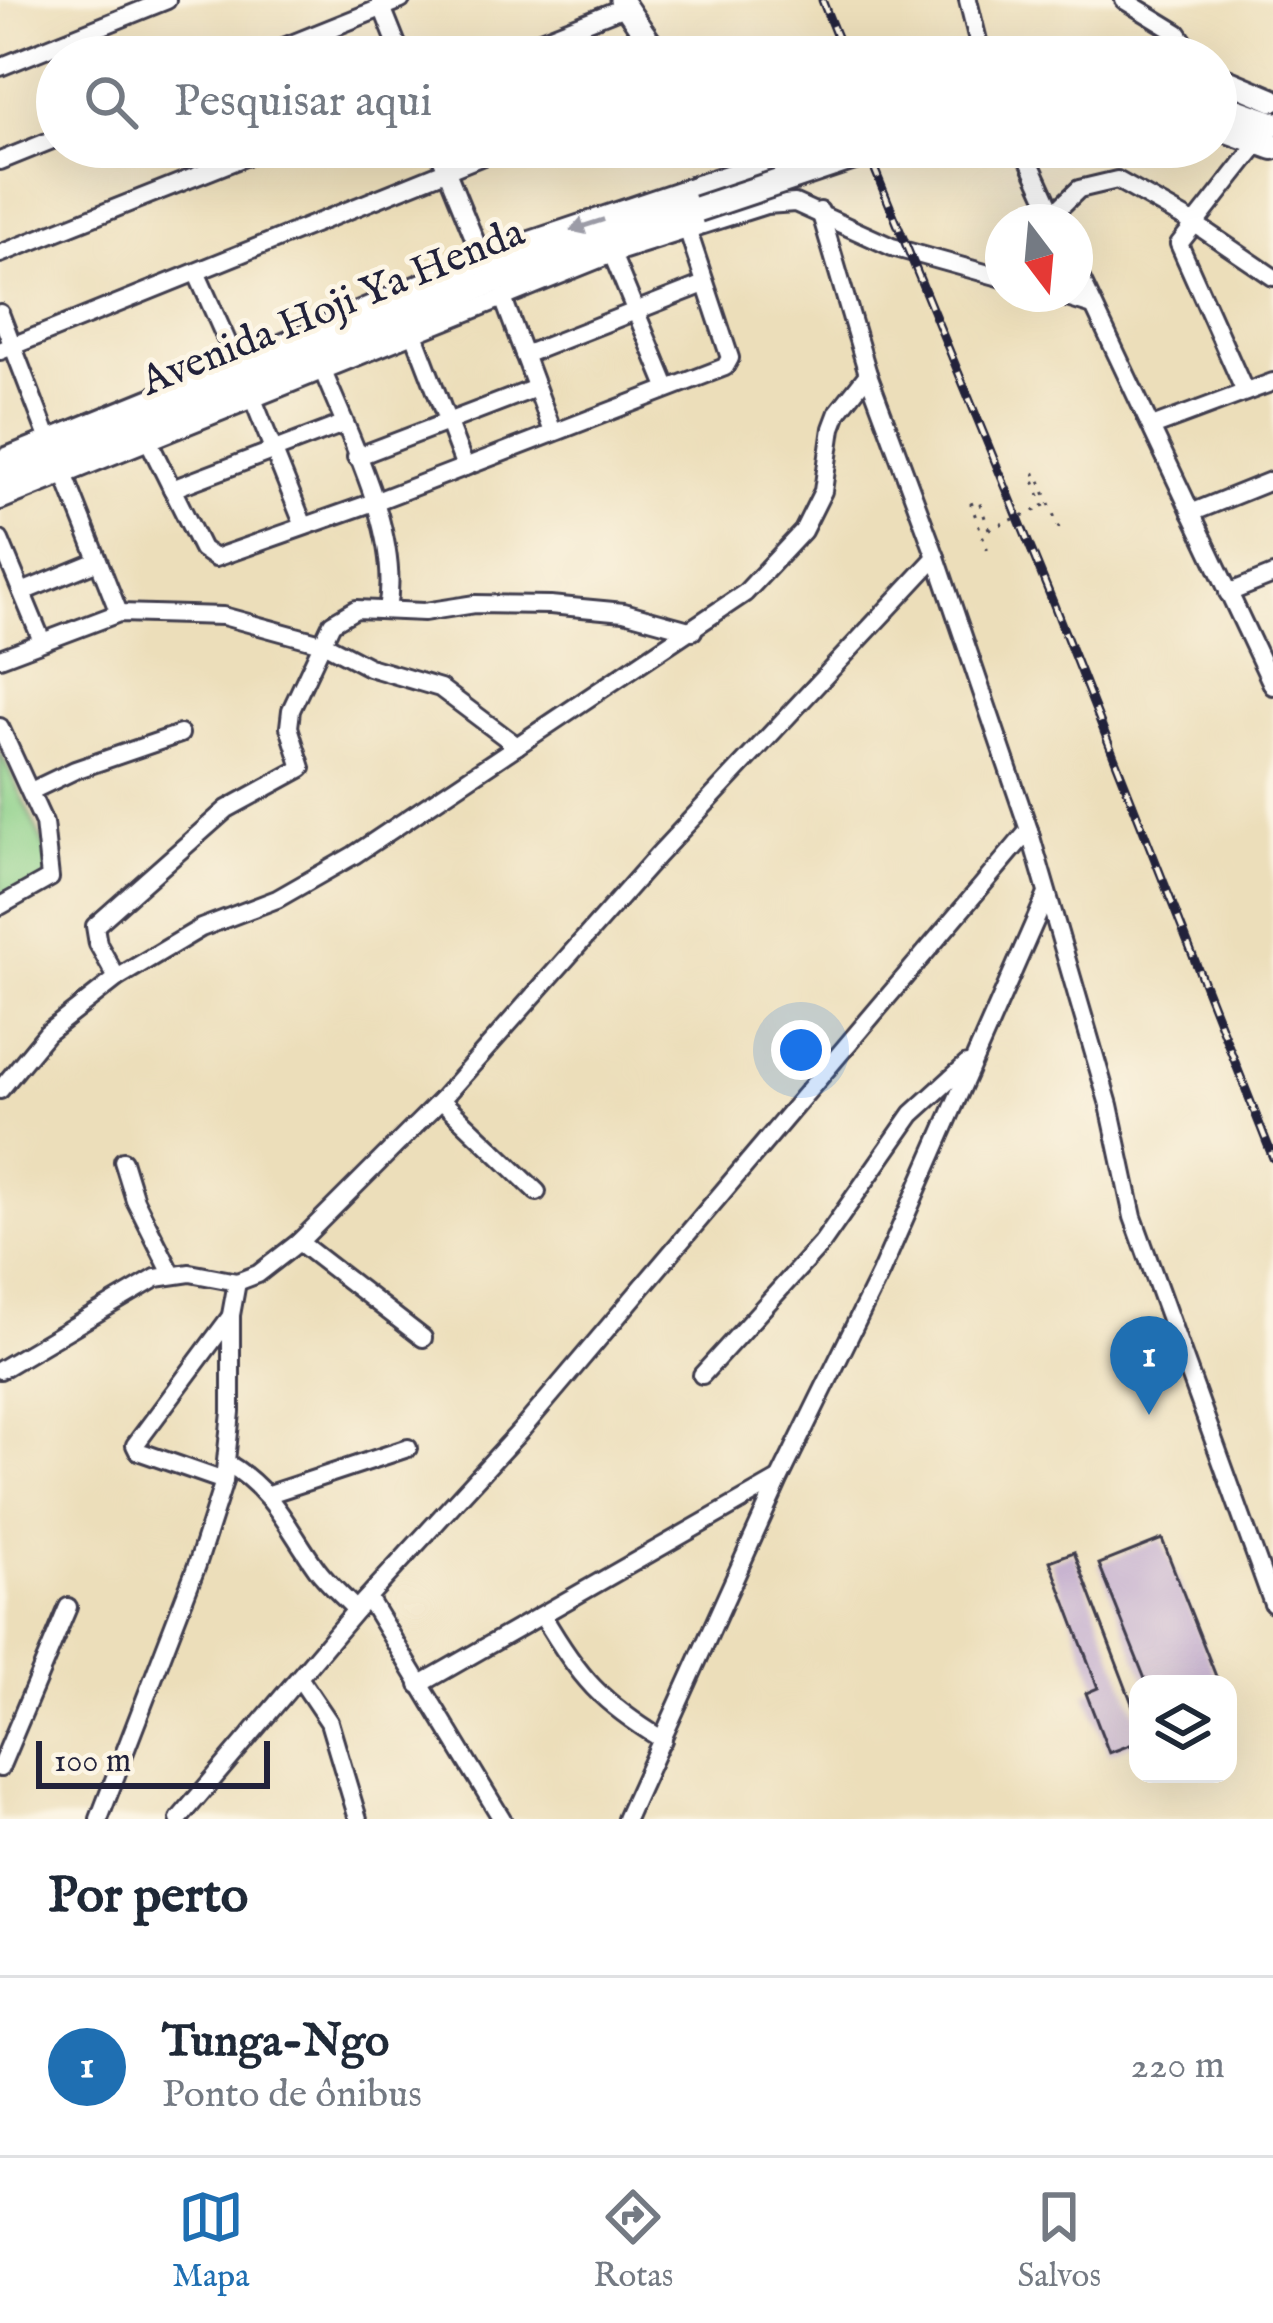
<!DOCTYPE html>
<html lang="pt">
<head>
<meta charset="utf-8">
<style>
  body { margin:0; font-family:"IM FELL English",serif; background:#f2f2f3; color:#1f2937 }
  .controls { position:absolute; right:36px; bottom:36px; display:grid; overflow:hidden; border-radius:24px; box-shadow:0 12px 48px #0002 }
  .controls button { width:108px; height:108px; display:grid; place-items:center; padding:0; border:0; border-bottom:3px solid #e0e1e3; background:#fff; color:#1f2937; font:60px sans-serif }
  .compass { position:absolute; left:985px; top:204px; width:108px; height:108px; border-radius:50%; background:#fff; box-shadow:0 12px 48px #0002; rotate:164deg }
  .scale { position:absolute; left:36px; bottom:30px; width:234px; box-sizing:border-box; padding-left:12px; border:6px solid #22223b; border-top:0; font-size:33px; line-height:42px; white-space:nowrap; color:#22223b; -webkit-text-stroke:9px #fcf5e5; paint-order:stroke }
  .you { position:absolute; left:801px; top:1050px; width:42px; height:42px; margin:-30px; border:9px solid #fff; border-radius:50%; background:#1a73e8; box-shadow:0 0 0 18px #1a73e833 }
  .badge { display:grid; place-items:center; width:78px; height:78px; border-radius:50%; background:#1f6fb2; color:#fff; font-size:39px; font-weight:700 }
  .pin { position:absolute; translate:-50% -99px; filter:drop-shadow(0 3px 6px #0008) }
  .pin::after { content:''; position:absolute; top:63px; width:42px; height:36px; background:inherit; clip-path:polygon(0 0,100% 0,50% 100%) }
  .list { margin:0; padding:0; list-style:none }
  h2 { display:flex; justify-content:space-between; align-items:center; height:156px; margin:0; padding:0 48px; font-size:51px }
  h2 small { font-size:39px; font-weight:400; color:#747a83 }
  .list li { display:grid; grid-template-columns:78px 1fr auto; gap:36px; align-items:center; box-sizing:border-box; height:180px; padding:0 48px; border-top:3px solid #e0e1e3 }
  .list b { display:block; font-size:45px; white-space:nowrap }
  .list p { margin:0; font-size:39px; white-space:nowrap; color:#747a83 }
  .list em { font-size:39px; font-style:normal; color:#747a83 }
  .icon { flex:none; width:66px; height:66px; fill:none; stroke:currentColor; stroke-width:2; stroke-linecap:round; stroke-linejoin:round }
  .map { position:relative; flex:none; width:1273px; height:1819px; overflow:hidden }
  .search { position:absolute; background:#fff; box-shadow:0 12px 48px #0002; left:36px; right:36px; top:36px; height:132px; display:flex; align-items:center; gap:30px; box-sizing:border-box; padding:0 42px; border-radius:66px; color:#747a83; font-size:45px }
  .sheet { height:336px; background:#fff }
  nav { display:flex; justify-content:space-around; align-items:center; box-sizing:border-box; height:168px; border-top:3px solid #e0e1e3; background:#fff; font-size:33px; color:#747a83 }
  nav a { display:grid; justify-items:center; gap:6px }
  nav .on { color:#1f6fb2 }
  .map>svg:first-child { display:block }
</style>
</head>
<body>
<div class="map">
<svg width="1273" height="1819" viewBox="0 0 1273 1819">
  <rect width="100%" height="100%" fill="#fcf5e5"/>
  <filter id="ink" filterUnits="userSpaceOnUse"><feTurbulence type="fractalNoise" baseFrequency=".00833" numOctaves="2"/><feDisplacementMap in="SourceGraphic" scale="24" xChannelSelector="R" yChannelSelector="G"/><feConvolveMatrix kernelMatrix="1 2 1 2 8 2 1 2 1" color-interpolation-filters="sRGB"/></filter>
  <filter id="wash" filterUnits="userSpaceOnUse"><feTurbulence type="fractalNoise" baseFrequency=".004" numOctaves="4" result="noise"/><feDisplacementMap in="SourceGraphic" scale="48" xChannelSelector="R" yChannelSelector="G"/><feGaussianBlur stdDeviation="2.7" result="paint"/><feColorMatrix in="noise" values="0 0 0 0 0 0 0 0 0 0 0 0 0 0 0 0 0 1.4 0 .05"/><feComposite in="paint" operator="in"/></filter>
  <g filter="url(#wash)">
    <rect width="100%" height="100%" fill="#ecdeba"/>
    <polygon fill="#8cd089" stroke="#577962" stroke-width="3" points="0,750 59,877 0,902"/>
    <g id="blocks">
      <g fill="#b9a2ca">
        <polygon points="1162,1539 1219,1684 1147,1684 1099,1564"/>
        <polygon points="1074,1552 1138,1719 1138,1742 1109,1753 1086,1693 1098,1688 1050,1561"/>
      </g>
    </g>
  </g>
  <g filter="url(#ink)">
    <use href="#blocks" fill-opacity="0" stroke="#403e4e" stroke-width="3"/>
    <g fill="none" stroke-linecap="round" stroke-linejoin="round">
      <g stroke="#403e4e" stroke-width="22">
        <g id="minor">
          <polyline points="968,0 982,57"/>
          <polyline points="1124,0 1178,33 1194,57"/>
          <polyline points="380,2 402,57"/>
          <polyline points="259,57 401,0"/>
          <polyline points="498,57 624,7"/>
          <polyline points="0,67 167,0"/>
          <polyline points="437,147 483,260"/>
          <polyline points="1023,147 1057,222"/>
          <polyline points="0,161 57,138"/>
          <polyline points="820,211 868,374 936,557 1029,830 1109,1105 1133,1217 1273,1604"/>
          <polyline points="1054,213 1079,189 1117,180 1195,224 1273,277"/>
          <polyline points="0,254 270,147"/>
          <polyline points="612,254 667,387"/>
          <polyline points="1075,266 1273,686"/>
          <polyline points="197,274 238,366"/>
          <polyline points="1054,294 1090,305"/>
          <polyline points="503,298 553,432"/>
          <polyline points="0,313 50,443"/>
          <polyline points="414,334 465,467"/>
          <polyline points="0,351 505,147"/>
          <polyline points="524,355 704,284"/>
          <path d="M320,364C347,432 402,535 387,609"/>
          <polyline points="1245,392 1179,244 1260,141"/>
          <polyline points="253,399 304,526"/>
          <polyline points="1152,427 1273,382"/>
          <polyline points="149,442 202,549 215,558 374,502 725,367 730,358 687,228"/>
          <polyline points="356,457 536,388"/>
          <polyline points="65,476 119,613"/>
          <polyline points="172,489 343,424"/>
          <polyline points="0,501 612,254 766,205 795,203 892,247 1003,278"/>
          <polyline points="1191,513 1273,480"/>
          <polyline points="0,540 42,641"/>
          <polyline points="22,592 98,561"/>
          <polyline points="1228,593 1273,575"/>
          <polyline points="0,658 119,613 223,616 325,644 369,667 440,688 517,746"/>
          <polyline points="0,727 44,823 50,878 0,906"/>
          <polyline points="31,791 75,770 180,734"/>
          <polyline points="117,978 98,944 95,926 227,809 302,768 289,727 291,710 332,623 356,609 424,612 475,604 550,605 624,612 693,631"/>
          <polyline points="0,1090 47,1033 117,978 201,928 277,899 354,855 745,593 803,531 823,491 832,428 838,412 868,374"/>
          <polyline points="441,1100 537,1192"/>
          <polyline points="123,1161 135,1200 172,1274"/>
          <polyline points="299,1242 423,1338"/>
          <polyline points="0,1370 156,1278 190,1273 237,1282 258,1274 299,1242 441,1100 658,855 936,557"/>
          <polyline points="702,1375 822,1243 912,1114 967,1064"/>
          <path d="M227,1463C274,1491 286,1526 317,1569C328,1584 343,1596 356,1610"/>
          <polyline points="224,1481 138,1451 135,1445 231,1316"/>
          <polyline points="269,1494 408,1448"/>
          <polyline points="368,1598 502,1819"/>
          <path d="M543,1616C580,1679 601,1702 663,1740"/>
          <polyline points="300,1679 329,1722 358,1819"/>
          <polyline points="419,1685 778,1480"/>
          <polyline points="0,1768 68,1607"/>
          <polyline points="99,1819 197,1565 224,1481 231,1412 231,1315 237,1282"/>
          <polyline points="179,1819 356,1610 523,1428 1029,830"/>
          <polyline points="626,1819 779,1480 880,1274 1047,894"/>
        </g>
      </g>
      <g stroke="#403e4e" stroke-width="27">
        <g id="tertiary">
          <polyline points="621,0 660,57"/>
          <polyline points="1216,76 1273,100"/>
        </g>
      </g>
      <g stroke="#403e4e" stroke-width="30">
        <g id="secondary">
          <polyline points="1216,104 1273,124"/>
          <polyline points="1216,126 1273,147"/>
          <polyline points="0,463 238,366 483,260 820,147"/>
          <polyline points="0,486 493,281 698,209"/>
        </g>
      </g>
      <g stroke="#403e4e" stroke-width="3" stroke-dasharray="3 9" stroke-linecap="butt">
        <polyline points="1044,507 1032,475 1037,473 1060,531"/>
        <polyline points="989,529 979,501 971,504 990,556"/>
      </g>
      <use href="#minor" stroke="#fff" stroke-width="16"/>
      <use href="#tertiary" stroke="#fff" stroke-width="21"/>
      <use href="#secondary" stroke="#fff" stroke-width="24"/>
      <g stroke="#22223b" stroke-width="9">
        <g id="rail">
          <polyline points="822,0 845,57"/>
          <polyline points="873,165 1052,600 1273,1158"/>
        </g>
      </g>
      <use href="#rail" stroke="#fcf5e5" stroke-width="4.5" stroke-dasharray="14" stroke-linecap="butt"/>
      <g stroke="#403e4e" stroke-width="30" stroke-linecap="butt">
        <polyline id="secondary-bridge" points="698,209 884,147"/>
      </g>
      <polyline stroke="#403e4e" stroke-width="3" stroke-dasharray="3 9" stroke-linecap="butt" points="989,529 1044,507"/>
      <use href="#secondary-bridge" stroke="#fff" stroke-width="24"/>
    </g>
    <defs><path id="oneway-solid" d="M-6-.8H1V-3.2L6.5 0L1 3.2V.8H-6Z" transform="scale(3)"/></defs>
    <use fill="#9c9ca7" href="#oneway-solid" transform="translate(587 225) rotate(162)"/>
  </g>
  <g text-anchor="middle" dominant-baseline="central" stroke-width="10" stroke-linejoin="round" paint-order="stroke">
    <g font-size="42" fill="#22223b" stroke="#fcf5e5">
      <text transform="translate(333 308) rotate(-22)">Avenida Hoji Ya Henda</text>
    </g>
  </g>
</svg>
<div class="controls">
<button><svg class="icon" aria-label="layers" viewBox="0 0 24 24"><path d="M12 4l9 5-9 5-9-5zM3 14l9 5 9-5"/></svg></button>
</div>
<svg class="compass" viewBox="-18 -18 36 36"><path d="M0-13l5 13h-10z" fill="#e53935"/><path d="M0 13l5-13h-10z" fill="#747a83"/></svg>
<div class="scale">100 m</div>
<div class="you"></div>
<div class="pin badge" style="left:1149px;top:1415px">1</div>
<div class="search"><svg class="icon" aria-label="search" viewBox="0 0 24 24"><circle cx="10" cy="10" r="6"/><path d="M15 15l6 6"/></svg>Pesquisar aqui</div>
</div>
<section class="sheet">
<h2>Por perto<small></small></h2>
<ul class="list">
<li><span class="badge">1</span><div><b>Tunga-Ngo</b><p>Ponto de ônibus</p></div><em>220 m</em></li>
</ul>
</section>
<nav>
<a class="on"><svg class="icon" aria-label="map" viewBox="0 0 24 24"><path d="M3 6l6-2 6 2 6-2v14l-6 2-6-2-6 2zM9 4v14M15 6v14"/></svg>Mapa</a>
<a><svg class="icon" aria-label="directions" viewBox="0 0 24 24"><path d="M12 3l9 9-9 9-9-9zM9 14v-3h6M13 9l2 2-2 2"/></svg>Rotas</a>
<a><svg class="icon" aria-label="saved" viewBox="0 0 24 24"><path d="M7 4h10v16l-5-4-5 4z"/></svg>Salvos</a>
</nav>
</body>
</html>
